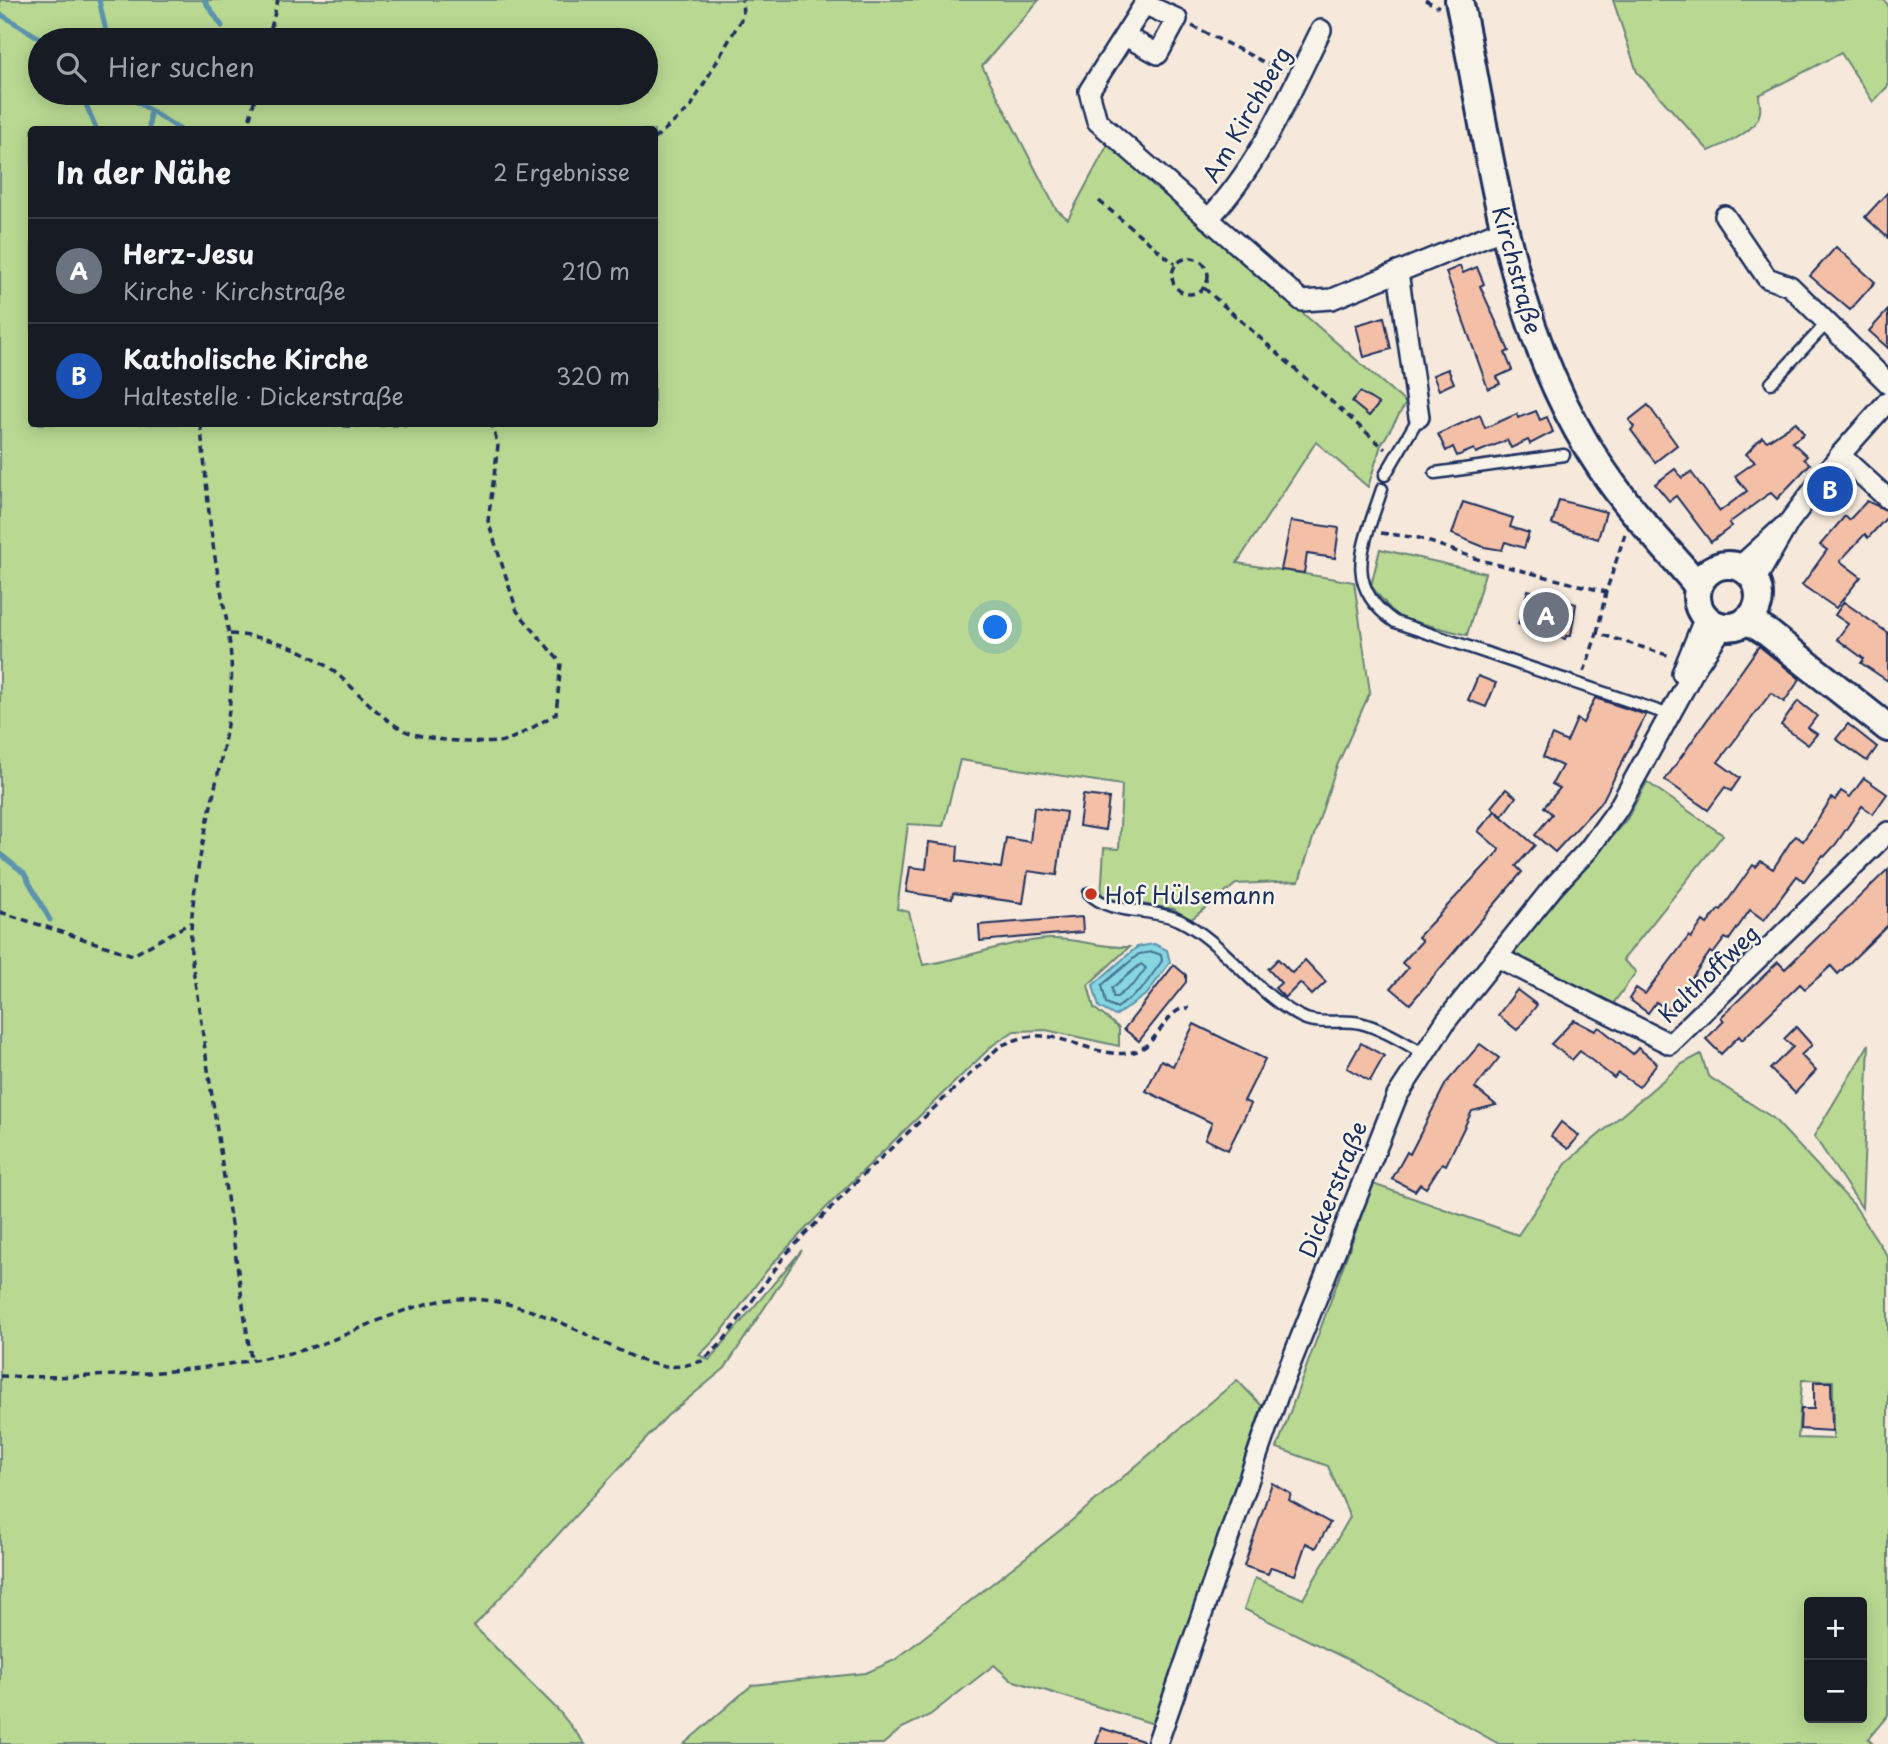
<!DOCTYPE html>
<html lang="de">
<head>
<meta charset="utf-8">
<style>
  body { margin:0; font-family:"Playpen Sans",sans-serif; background:#20242c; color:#f1f3f6 }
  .controls { position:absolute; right:21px; bottom:21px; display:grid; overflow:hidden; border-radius:7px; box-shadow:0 4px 18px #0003 }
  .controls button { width:63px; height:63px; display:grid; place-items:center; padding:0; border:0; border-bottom:2px solid #363941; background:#171b24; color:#f1f3f6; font:35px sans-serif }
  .you { position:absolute; left:996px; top:628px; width:24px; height:24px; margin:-18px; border:5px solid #fff; border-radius:50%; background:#1a73e8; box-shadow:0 0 0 10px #1a73e833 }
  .badge { display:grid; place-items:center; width:46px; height:46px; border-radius:50%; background:#b45309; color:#fff; font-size:23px; font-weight:700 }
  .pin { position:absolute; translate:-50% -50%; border:4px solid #fff; box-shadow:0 2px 7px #0006 }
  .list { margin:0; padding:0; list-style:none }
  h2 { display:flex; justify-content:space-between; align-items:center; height:91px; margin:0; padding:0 28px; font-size:30px }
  h2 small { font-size:23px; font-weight:400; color:#9ea1a6 }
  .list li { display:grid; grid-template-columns:46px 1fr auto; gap:21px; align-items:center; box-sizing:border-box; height:105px; padding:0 28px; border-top:2px solid #363941 }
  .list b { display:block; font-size:26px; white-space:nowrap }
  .list p { margin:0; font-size:23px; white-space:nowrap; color:#9ea1a6 }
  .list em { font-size:23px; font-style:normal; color:#9ea1a6 }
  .icon { flex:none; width:38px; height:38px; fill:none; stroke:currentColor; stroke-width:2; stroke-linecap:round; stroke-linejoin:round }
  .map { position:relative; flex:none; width:1888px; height:1744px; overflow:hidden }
  .search { position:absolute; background:#171b24; box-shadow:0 4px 18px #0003; left:28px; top:28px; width:630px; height:77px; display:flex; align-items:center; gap:18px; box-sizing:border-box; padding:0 24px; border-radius:38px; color:#9ea1a6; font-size:26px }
  .panel { position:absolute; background:#171b24; box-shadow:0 4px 18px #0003; left:28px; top:126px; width:630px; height:301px; border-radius:7px }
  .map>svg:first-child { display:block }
</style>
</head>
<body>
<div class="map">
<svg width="1888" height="1744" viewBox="0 0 1888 1744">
  <rect width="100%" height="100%" fill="#f6e9db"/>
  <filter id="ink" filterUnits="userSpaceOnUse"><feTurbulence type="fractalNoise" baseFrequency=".0143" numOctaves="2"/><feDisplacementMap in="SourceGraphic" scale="14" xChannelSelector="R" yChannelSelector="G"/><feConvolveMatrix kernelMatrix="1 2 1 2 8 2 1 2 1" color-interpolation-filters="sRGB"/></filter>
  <g filter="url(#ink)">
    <g fill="#b9d992" stroke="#6a8478" stroke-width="2" fill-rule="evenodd">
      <path d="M0,0H1039L982,66L1056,209L1068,219L1108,144L1406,403L1381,445L1368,487L1316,442L1237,563L1354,582L1370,692L1336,768L1299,881L1236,884L1189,921L1174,909L1101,898L1104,848L1119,849L1122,785L960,760L943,826L908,824L897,909L909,912L923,965C965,959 1007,941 1050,939C1077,938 1100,948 1129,947L1088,985L1094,1008L1119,1028V1046L1046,1030L1014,1031L993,1045C920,1116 845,1186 776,1260C748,1290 730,1329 699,1355L709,1360L802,1250L725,1368L667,1416L474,1626L558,1710L585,1744H0ZM40,40H646V93H40ZM32,130H654V424H32Z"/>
      <path d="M1613,0H1884L1888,5V86L1873,102L1841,53L1759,95C1759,100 1761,107 1760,112C1757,132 1725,144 1709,151L1637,72Z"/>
      <polygon points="1380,549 1485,573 1467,635 1397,617 1371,586"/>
      <polygon points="1647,782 1723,835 1623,960 1636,972 1610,1008 1517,956 1513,951 1627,819"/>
      <polygon points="1869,1044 1862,1208 1814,1136"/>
      <path d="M1701,1054L1708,1076L1773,1118L1854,1205L1888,1257V1715L1868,1739L1873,1744H1499L1353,1662L1244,1609L1255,1578L1303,1599L1350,1517L1328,1466L1277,1448L1373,1184L1518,1235L1568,1161L1682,1064ZM1802,1380L1833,1381V1439L1798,1438ZM1809,1602H1862V1718H1809Z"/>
      <polygon points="1237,1380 1262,1406 1154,1724 1011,1680 994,1665 930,1715 902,1728 883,1744 684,1744 752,1685 866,1673 895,1660 1063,1528"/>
    </g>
    <polygon fill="#86d6e1" stroke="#5b93ad" stroke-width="2" points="1154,944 1167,950 1170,962 1147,994 1115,1016 1099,1007 1093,985 1137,947"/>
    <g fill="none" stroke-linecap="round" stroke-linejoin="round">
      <g stroke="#467292" stroke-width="2">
        <polygon points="1153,952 1161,955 1162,961 1142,989 1117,1008 1106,1003 1102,985 1139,954"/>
        <polygon points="1141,964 1146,968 1135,983 1117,997 1113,997 1112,988"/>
      </g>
      <g stroke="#5b93ad" stroke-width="5">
        <polyline points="99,0 108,40"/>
        <polyline points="204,0 222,26"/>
        <polyline points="0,14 43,40"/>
        <polyline points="81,93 97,130"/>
        <polyline points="123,93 181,130"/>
        <polyline points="149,130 150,111"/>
        <polyline points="0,854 24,873 50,920"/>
      </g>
    </g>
    <g fill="#f4bfa7" stroke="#1b2f5e" stroke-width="2">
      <polygon points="1888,192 1888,238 1865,217"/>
      <polygon points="1836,247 1875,282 1850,310 1810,276"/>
      <polygon points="1460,266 1463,273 1477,267 1484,284 1480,286 1509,351 1505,353 1512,370 1497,377 1500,384 1488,389 1446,272"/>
      <polygon points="1888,310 1888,348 1869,331"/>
      <polygon points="1384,317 1391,349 1364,357 1356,325"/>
      <polygon points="1448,369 1454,383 1439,390 1433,375"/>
      <polygon points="1360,392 1379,404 1369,416 1352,402"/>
      <polygon points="1648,405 1677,445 1655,462 1631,430 1634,427 1629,420"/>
      <polygon points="1536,411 1540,420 1547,417 1553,432 1530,444 1528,440 1511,448 1507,440 1476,453 1474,449 1457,456 1453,447 1446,451 1438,434 1480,415 1485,428 1517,414 1518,418"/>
      <polygon points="1796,422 1804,434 1792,442 1807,456 1804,459 1810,464 1777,499 1771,493 1767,495 1729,523 1732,526 1711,542 1676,496 1669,501 1655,484 1675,469 1682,478 1691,472 1720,511 1747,491 1735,476 1755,462 1746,454 1762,437 1767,441"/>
      <polygon points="1559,500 1606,512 1598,539 1552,524"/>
      <polygon points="1867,501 1888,511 1888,516 1868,538 1865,534 1840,561 1861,577 1836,608 1802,585 1827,550 1820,545 1845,516 1849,520"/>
      <polygon points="1463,502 1513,518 1510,527 1529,533 1524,548 1505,542 1502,550 1484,547 1452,534"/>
      <polygon points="1291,521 1339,528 1335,558 1307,554 1304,573 1281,570"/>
      <polygon points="1528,590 1576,604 1571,636 1566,636 1565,639 1518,624"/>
      <polygon points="1844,602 1888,633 1888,681 1861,663 1864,659 1837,639 1848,624 1835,615"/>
      <polygon points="1759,646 1800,679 1784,702 1771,693 1718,762 1740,778 1731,791 1725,787 1708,810 1665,780"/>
      <polygon points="1478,676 1496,683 1486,707 1468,700"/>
      <polygon points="1595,698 1646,715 1603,800 1555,852 1535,835 1552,814 1544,807 1560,788 1552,784 1562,766 1543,757 1552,735 1567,742 1577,719 1583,723"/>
      <polygon points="1798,701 1817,716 1808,728 1817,734 1808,745 1781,725"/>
      <polygon points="1848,724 1877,747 1867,761 1836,739"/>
      <polygon points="1864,778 1887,794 1873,814 1862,806 1836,844 1825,856 1823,855 1804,881 1797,876 1764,920 1750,910 1729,940 1725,938 1713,954 1710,952 1669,1011 1656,1002 1648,1013 1629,999 1636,988 1645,994 1689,936 1691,938 1703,921 1707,924 1719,909 1721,910 1753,865 1756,867 1761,861 1773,869 1791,841 1796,836 1803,841 1832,798 1835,800 1841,791 1850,797"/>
      <polygon points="1506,789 1516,797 1502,816 1491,807"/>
      <polygon points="1083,795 1109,798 1105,830 1079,826"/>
      <polygon points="1034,807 1066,812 1057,875 1028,871 1023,903 953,893 952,899 906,892 910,867 926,869 929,842 958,846 957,861 1001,868 1006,838 1030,842"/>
      <polygon points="1495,811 1535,845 1516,866 1522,872 1410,1004 1391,988 1408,968 1402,963 1422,941 1418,937 1498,852 1499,849 1478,831"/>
      <polygon points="1888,869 1888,925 1838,974 1831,966 1805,989 1800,984 1742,1040 1739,1036 1721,1054 1706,1039 1724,1021 1721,1017 1778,962 1785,969"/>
      <polygon points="1082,917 1083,932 980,941 979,925"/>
      <polygon points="1278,959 1292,973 1305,960 1326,982 1312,995 1300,983 1285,998 1275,988 1281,983 1268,969"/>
      <polygon points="1174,965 1186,975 1186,982 1139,1041 1124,1029"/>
      <polygon points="1517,990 1537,1005 1517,1030 1498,1015"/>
      <polygon points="1574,1020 1595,1031 1599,1027 1633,1054 1638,1048 1657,1063 1639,1087 1618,1073 1614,1078 1580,1051 1572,1060 1551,1044"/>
      <polygon points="1194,1024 1265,1059 1244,1101 1251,1104 1228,1150 1205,1139 1212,1123 1146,1091 1161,1060 1173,1066"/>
      <polygon points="1796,1027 1812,1045 1801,1055 1816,1071 1795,1093 1770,1069 1793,1047 1784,1039"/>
      <polygon points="1361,1043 1384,1056 1370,1081 1347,1068"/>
      <polygon points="1480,1044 1499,1058 1475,1088 1496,1105 1472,1111 1446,1165 1442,1163 1426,1188 1420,1184 1415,1191 1392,1179 1407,1152 1410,1154 1446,1083"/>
      <polygon points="1561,1122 1579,1136 1568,1149 1551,1136"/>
      <polygon points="1814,1382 1831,1382 1832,1431 1800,1429 1801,1409 1814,1409"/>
      <polygon points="1272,1483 1291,1494 1289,1500 1330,1523 1316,1548 1306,1543 1295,1575 1271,1567 1268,1574 1244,1566"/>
      <polygon points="1101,1728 1143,1741 1142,1744 1096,1744"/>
    </g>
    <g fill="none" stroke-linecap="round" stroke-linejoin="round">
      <g stroke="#1b2f5e" stroke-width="15">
        <g id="lane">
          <polyline points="1771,383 1827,323"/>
          <polyline points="1435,473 1564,455"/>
          <polyline points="1385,475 1419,417"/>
          <path d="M1382,489C1365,542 1340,584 1395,622L1670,715"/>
          <path d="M1089,893C1111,916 1151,907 1179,920C1228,944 1258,999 1306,1019C1322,1025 1343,1019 1360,1023C1381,1028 1403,1042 1423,1053"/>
        </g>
      </g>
      <g stroke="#1b2f5e" stroke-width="24">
        <g id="street">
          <polyline points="1147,0 1089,91 1097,121 1302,301 1332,299 1504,229"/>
          <polyline points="1125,36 1158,54 1177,19 1144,4"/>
          <polyline points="1725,216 1767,278 1790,286 1888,383"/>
          <path d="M1208,219C1259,166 1289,95 1321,30"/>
          <polyline points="1398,272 1419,417"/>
          <polyline points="1840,455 1888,499"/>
          <polyline points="1739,567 1783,527"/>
          <polyline points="1755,581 1789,522 1840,455 1888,401"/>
          <polyline points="1682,673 1705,617"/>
          <polyline points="1497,957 1670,1044 1888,832"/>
          <polyline points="1157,1744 1278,1395 1397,1096 1446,1021 1553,887 1588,850 1618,809 1696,667 1724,626"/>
        </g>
      </g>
      <g stroke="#1b2f5e" stroke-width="32">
        <g id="secondary">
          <path d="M1459,0C1494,165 1509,345 1613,485C1639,521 1670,552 1698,586"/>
          <circle cx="1728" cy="596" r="31"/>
          <polyline points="1747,620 1768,633 1888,728"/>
        </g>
      </g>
      <g stroke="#1b2f5e" stroke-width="3.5" stroke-dasharray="7 5" stroke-linecap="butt">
        <polyline points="1425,0 1439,7"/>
        <polyline points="1192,26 1282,71"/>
        <polyline points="268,40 278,0"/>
        <polyline points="247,130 256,93"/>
        <polyline points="654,139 690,108 743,16 742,0"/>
        <polyline points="1099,201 1175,264"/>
        <circle cx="1190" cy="276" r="18"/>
        <polyline points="1204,288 1385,449"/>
        <path d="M200,424C206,466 207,509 214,551C221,597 234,640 231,688C225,779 188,862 191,955L251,1359"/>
        <polyline points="331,424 348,426 419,424"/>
        <polyline points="1381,533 1419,538 1480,560 1606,592"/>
        <polyline points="1597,633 1606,592 1625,534"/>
        <path d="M230,634C274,637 313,651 346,682C365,699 381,718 403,730C422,740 477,744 498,742C516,740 540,722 556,714L561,663L517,611L488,521L498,446L492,424"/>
        <polyline points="1584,672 1597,633 1670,656"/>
        <polyline points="0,912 133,955 190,923"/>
        <path d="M0,1376C97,1379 195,1373 290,1353C351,1340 408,1296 472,1299C536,1302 588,1338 645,1362L665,1367L683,1366L702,1361L721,1344L786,1254L866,1172L1000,1046C1014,1040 1027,1035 1042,1036C1073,1038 1106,1061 1137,1051C1159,1043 1167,1006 1189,1008"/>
      </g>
      <use href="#lane" stroke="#f7f3e8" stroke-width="10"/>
      <use href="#street" stroke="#f7f3e8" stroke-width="19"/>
      <use href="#secondary" stroke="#f7f3e8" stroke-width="26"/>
    </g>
  </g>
  <circle fill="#c8321e" stroke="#f7f3e8" stroke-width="2.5" cx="1091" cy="894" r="7"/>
  <g text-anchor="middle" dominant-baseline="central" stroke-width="5" stroke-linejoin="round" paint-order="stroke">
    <g font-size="23" fill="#1b2f5e" stroke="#f7f3e8">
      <text transform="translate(1246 114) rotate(-60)">Am Kirchberg</text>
      <text transform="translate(1518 270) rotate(75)">Kirchstraße</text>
      <text transform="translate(1708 973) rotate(-44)">Kalthoffweg</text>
      <text transform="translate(1332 1189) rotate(-68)">Dickerstraße</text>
    </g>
    <g font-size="23" fill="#1b2f5e" stroke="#f7f3e8" text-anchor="start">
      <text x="1105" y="894">Hof Hülsemann</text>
    </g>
  </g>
</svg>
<div class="controls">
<button>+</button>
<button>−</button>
</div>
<div class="you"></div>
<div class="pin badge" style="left:1546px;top:615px;background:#6b7280">A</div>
<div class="pin badge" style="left:1830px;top:489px;background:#1a4fb4">B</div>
<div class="search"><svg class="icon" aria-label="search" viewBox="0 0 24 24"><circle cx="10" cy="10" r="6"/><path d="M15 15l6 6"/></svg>Hier suchen</div>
<section class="panel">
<h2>In der Nähe<small>2 Ergebnisse</small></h2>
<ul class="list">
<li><span class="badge" style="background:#6b7280">A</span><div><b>Herz-Jesu</b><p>Kirche · Kirchstraße</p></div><em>210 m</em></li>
<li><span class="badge" style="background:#1a4fb4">B</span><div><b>Katholische Kirche</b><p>Haltestelle · Dickerstraße</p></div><em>320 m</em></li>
</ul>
</section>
</div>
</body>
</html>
